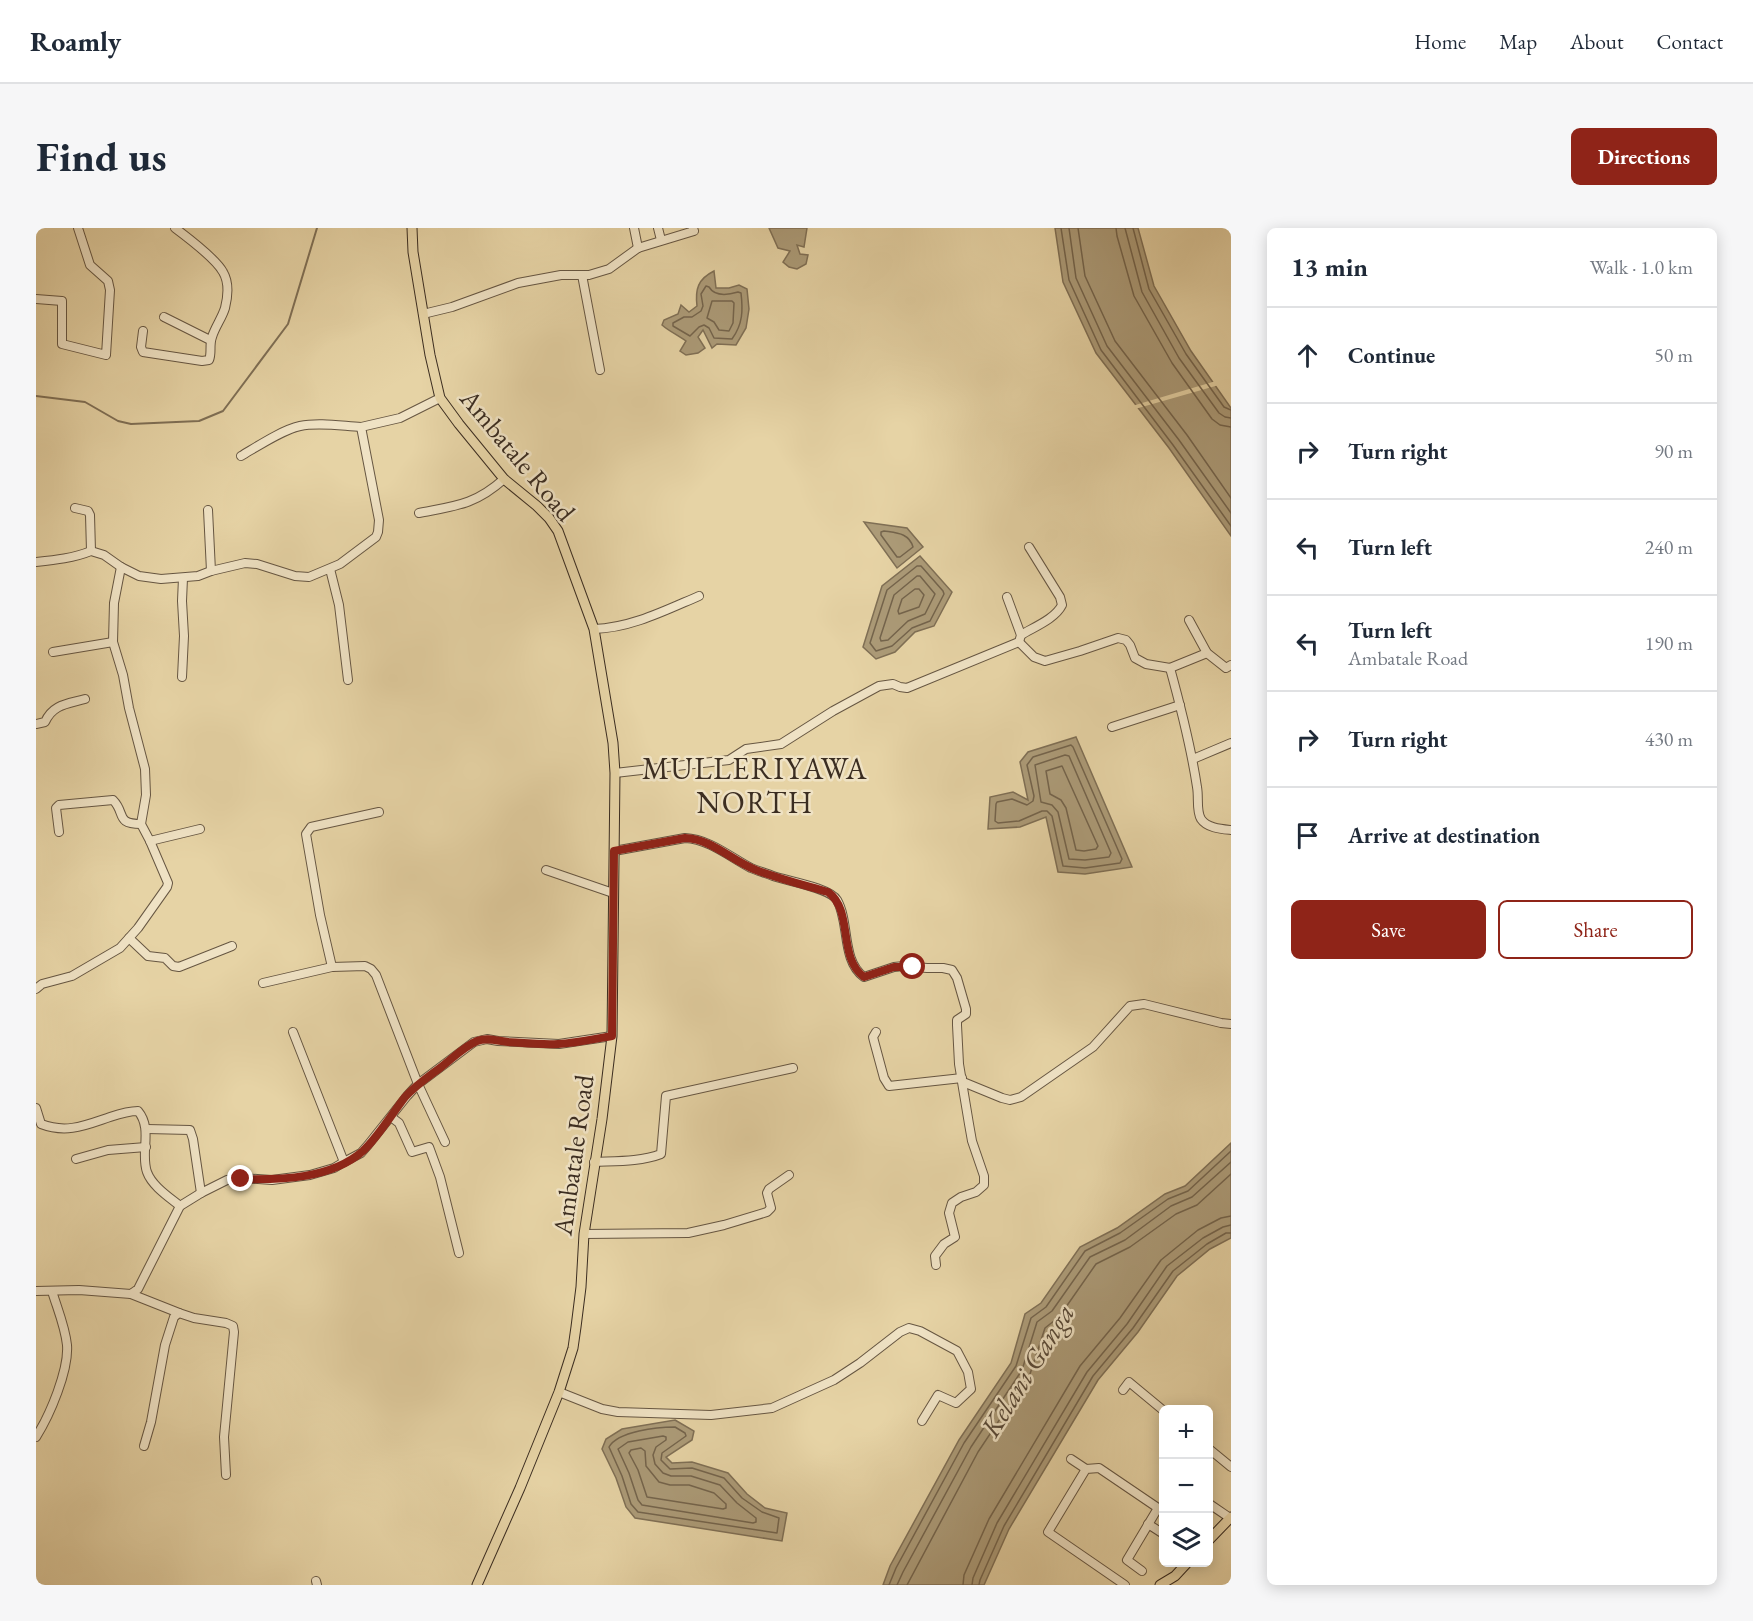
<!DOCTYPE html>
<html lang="en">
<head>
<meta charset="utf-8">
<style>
  body { margin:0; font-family:"EB Garamond",serif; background:#f6f6f7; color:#1f2937 }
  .controls { position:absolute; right:18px; bottom:18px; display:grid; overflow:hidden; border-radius:9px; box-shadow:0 3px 15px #0003 }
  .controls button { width:54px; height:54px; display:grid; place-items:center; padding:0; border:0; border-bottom:2px solid #e0e1e3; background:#fff; color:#1f2937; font:30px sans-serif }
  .stop { position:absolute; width:18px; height:18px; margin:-14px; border:4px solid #8f2418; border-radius:50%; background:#fff }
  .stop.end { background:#8f2418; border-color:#fff; box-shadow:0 2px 6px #0008 }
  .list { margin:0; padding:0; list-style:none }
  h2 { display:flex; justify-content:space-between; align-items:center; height:78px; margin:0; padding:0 24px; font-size:26px }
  h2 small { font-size:20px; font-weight:400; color:#747a83 }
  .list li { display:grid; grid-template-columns:39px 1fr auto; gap:18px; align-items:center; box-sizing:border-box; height:96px; padding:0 24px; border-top:2px solid #e0e1e3 }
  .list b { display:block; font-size:22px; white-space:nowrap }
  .list p { margin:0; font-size:20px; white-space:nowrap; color:#747a83 }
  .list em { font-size:20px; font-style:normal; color:#747a83 }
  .actions { display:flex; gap:12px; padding:18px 24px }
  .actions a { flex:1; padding:14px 0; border:2px solid #8f2418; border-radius:9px; text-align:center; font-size:21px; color:#8f2418 }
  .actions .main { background:#8f2418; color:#fff }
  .icon { flex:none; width:33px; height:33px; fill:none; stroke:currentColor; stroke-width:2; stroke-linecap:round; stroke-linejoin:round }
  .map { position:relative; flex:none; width:1195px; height:1357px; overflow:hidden; border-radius:9px }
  header { display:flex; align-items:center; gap:36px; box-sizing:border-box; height:84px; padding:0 30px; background:#fff; border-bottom:2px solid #e0e1e3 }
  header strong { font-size:28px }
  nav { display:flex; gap:33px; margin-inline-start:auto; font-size:21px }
  .intro { display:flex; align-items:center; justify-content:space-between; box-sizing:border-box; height:144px; padding:0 36px }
  h1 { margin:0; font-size:42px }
  .button { padding:15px 27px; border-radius:9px; background:#8f2418; color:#fff; font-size:21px; font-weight:700 }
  main { display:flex; gap:36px; padding:0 36px }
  aside { flex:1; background:#fff; border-radius:9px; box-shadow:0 3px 15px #0003 }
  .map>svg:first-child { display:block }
</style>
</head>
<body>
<header>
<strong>Roamly</strong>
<nav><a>Home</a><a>Map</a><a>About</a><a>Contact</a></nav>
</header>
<div class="intro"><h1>Find us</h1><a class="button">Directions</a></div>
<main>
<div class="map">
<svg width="1195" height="1357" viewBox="0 0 1195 1357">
  <rect width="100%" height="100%" fill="#e6d3a5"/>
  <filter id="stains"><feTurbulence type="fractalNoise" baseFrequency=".00333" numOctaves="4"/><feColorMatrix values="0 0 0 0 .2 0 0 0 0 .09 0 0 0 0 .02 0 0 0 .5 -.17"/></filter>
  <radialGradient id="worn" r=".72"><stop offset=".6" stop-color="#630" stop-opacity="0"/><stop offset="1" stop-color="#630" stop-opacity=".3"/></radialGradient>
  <g fill="#ac9b78" stroke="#7f6f55" stroke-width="1.5">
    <polygon points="733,0 771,0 768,19 761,17 764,26 772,27 770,36 761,41 753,39 747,34 754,23 742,20"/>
    <polygon points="1019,0 1102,0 1118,58 1155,123 1195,180 1195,308 1133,220 1060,125 1027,54"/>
    <path d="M678,43L680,60H693L703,57L711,61L713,81L710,100L700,117L681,116L676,120L667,102L662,109L669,120L662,125L650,127L644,123L650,113C642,107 634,104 626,97L628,92L642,86L645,77L653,84L661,78C659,61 662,51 678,43Z"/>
    <polygon points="828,294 871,300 887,319 861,340"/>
    <polygon points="884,328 916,364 898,398 879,404 859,424 840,431 827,419 846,358"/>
    <polygon points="1040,509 1096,639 1049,646 1022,644 1010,589 984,599 952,601 954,569 977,564 992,572 984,534 992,524"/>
    <polygon points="1195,915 1195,1010 1174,1021 1141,1048 1102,1104 1062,1152 973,1301 948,1357 847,1357 854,1338 923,1212 975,1135 989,1086 1005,1075 1044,1019 1081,1000 1129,966 1149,958"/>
    <polygon points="639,1192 658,1203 656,1212 630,1229 636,1235 656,1234 692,1245 711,1266 729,1280 751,1285 746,1313 599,1290 590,1279 580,1250 566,1221 570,1211 586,1201"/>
  </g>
  <polygon fill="#e6d3a5" points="1180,153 1183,157 1099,181 1096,178"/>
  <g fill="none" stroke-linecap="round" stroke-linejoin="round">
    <g stroke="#74644c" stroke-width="1.5">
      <polyline points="1025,0 1033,52 1065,122 1137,217 1195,298"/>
      <polyline points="1033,0 1040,50 1071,118 1143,212 1195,285"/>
      <polyline points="1042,0 1049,48 1079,113 1151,207 1195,270"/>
      <polyline points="1080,0 1081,8 1098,68 1136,135 1176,191 1184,197 1195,199"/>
      <polyline points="1089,0 1106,64 1143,130 1183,185 1189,189 1195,190"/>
      <polyline points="1097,0 1113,61 1150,126 1188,179 1195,182"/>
      <path d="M670,58L673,59C679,69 692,67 702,64L705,65C707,82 707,96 696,111L678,110L673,100L668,97L663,99L654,108L637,98V95L648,89H656L665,83L667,78L665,66Z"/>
      <polygon points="676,73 696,73 698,75 697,95 693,103 683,102 678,94 671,90"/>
      <path d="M848,303C861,305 873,305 877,319L864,329H861L845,307V304Z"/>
      <polygon points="881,338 885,338 907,363 908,366 894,393 876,400 856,418 840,423 834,415 851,362"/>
      <polygon points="881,348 884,348 899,366 889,386 872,393 852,412 845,413 844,410 858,367"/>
      <polygon points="879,361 883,361 888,367 883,379 863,386 862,383 866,371"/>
      <polygon points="1035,517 1037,519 1086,631 1084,635 1049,640 1027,638 1016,588 1011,583 1006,583 983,593 962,595 959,593 960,576 961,574 976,571 991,577 997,573 998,568 991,537 997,529"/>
      <polygon points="1029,527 1033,528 1075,625 1073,629 1049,632 1033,631 1022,584 1016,577 1005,574 999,537"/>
      <polygon points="1026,538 1062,618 1060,621 1048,623 1040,622 1030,580 1025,572 1014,566 1010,543"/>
      <path d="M639,1199L649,1205L650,1208L626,1225L625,1232L634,1241L656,1240L688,1250L706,1270L726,1284L743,1290L741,1305L602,1284L595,1276L586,1248L573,1219C582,1203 622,1199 639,1199Z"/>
      <polygon points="627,1208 630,1209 630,1212 620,1219 617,1227 619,1236 627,1245 635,1248 655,1248 684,1257 701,1275 720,1290 720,1294 717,1295 606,1277 602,1272 593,1245 582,1221 592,1214"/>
      <polygon points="605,1220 609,1223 610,1238 623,1254 634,1257 653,1257 678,1265 690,1276 690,1280 687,1281 611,1269 602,1242 593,1225 595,1222"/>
      <polyline points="853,1357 860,1340 928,1215 980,1138 995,1090 1010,1079 1049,1023 1084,1005 1132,971 1152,963 1195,923"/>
      <polyline points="861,1357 867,1344 935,1219 986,1142 1001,1094 1016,1083 1054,1029 1089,1012 1135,978 1156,969 1195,934"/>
      <polyline points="871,1357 942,1224 994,1146 1009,1100 1023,1089 1060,1036 1094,1019 1140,986 1161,977 1195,946"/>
      <polyline points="927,1357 928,1347 953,1291 1044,1138 1084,1090 1125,1032 1162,1002 1185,990 1195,988"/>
      <polyline points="936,1357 937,1350 961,1295 1051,1144 1091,1096 1131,1038 1167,1010 1187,999 1195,997"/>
      <polyline points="943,1357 944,1352 968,1298 1057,1148 1097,1100 1137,1043 1171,1016 1190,1005 1195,1005"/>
    </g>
    <polyline stroke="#7f6f55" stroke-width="2" points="0,168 49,174 82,193 95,196 163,193 187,183 252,96 281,0"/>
    <g stroke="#665642" stroke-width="10">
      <g id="minor">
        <polyline points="598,0 602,20"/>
        <polyline points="622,0 625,12"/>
        <polyline points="546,47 564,142"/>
        <polyline points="0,71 26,73 26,116 70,127 74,62 72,53 54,37 42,0"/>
        <polyline points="387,86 416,79 482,55 525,47 553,47 573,41 602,20 658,3 657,0"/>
        <polyline points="128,89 174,112"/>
        <path d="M107,103L105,119L107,124L166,133L173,132C176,125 173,117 176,109C179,99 186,90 189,80C192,68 193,54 187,44C180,31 151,9 139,0"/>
        <path d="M205,228C222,218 246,202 264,198C283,194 306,198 325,199"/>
        <polyline points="39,280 52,283 54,287 55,323"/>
        <polyline points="172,282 175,343"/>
        <path d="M383,285C419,278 439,277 468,251"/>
        <path d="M0,334C19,332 38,330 55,323L68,327L85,339L103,348L125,351L162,348L175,343L209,335L221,336L259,348L273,349L304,336L340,309L342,304L343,292L325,199L364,190L404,170"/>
        <polyline points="294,341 303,377 312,452"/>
        <polyline points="1153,392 1171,425 1190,440 1195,437"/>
        <path d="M558,401C595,400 630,382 663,368"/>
        <path d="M985,407C998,399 1019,391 1026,377L1024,369L993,319"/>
        <polyline points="983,414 998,429 1009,433 1044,423 1082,410 1090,412 1094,417 1099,430 1110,436 1134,440"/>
        <polyline points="17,424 77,414"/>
        <path d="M1171,425L1134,440C1145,480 1155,519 1161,559C1163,569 1160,583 1165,591C1171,600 1185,601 1195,602"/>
        <polyline points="146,449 148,408 146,373 147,350"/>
        <path d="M0,496L9,494C17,476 32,476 49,471"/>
        <polyline points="1076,499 1144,477"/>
        <polyline points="1157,531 1195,515"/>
        <polyline points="579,545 693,532 710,521 745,516 797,483 843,458 857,456 864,459 871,460 983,414 985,407 971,369"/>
        <path d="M23,604L20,580L23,577L77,572C90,585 79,596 105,596"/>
        <polyline points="114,613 164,601"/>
        <path d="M578,623L649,610C673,611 694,629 715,640C722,643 730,645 737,648C752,653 794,660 801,672C814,695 805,732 828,749L858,739L868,738L891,740H907L916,742L921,750L930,781V786L921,792V797L923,836L933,896L936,913L948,948V957L940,964L925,969L916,975L913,985L919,1009L908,1016L899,1028L900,1037"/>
        <polyline points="510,642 577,665"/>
        <polyline points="93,710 112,728 129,730 137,738 143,739 196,718"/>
        <polyline points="296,739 284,687 270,606 275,599 343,584"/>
        <polyline points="227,755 296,739 329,738 335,741 340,747 382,856 409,914"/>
        <polyline points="0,761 6,756 36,748 84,720 102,700 131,659 132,655 114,613 105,596 110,567 109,541 93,480 87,447 77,414 78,375 85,339"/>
        <polyline points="257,804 308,934"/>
        <polyline points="840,804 837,809 838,813 848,850 853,858 926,850"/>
        <polyline points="927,854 966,870 974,872 985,869 1057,819 1094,778 1108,776 1185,795 1195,796"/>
        <path d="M0,880L5,896C31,906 50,897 74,889C83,886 93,883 102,883C117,901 104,924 111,944C116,958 133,969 144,978"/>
        <polyline points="355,889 363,895 376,924 393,919 404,949 423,1025"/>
        <polyline points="111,901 154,902 157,911 165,965"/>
        <polyline points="40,931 72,922 110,919"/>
        <path d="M558,934C580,933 604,934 625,926L630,868L757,840"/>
        <polyline points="548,1006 652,1005 688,997 731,984 735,980 731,965 733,961 753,947"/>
        <polyline points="0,1063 43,1062 95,1066 102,1061 106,1053 144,978 165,965 191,952 205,950 236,952 274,947 298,940 308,934 325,925 332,917 371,868 382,856 438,814 451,811 462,813 523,816 576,808"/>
        <polyline points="95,1066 143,1085"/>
        <polyline points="1087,1162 1093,1154 1128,1183"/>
        <polyline points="523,1164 566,1181 582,1184 675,1187 736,1180 798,1152 824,1135 864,1104 873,1100 884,1103 921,1123 932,1144 935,1161 920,1175 902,1167 886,1193"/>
        <path d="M0,1209C14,1187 33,1142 31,1117C29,1098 21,1080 16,1063"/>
        <polyline points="108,1218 115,1194 129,1117 138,1089 143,1085 158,1090 190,1095 197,1098 198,1104 188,1209 190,1247"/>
        <polyline points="1172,1220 1195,1239"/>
        <polyline points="1035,1231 1050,1241"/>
        <polyline points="1172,1275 1194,1290"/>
        <polyline points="1112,1296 1126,1305"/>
        <polyline points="280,1353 281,1357"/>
        <polyline points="1089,1357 1012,1304 1050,1241 1063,1240 1122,1280 1091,1332 1106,1343"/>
      </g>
    </g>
    <g stroke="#3b2d21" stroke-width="11">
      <g id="major">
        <polyline points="376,0 377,24 394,127 404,170 423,196 468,251 501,278 513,290 522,303 558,401 577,515 579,545 576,808 566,891 548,1006 545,1059 540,1099 537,1120 523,1164 484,1260 441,1357"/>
        <polyline points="1172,1313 1195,1289"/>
        <polyline points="1124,1357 1139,1348 1152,1334"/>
      </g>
    </g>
    <use href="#minor" stroke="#efe2c4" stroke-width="8"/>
    <use href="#major" stroke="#e6d3a5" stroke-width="9"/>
  </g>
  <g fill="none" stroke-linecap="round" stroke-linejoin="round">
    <path stroke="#8f2418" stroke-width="8" d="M205,951C245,952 295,951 327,923C343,908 355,887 369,869C379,858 392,849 404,840C416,831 427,819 441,813C451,809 462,813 472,814C488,815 506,817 522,816C540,815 558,811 576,808L578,623L649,610C676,611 696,633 720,642C744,651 768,657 792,664C818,683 801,729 828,749L858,739H877"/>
  </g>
  <g text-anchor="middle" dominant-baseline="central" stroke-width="5" stroke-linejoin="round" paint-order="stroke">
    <g font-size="27" fill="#3b2d21" stroke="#efe2c4">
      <text transform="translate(482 227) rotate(50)">Ambatale Road</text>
      <text transform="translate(537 927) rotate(-82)">Ambatale Road</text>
    </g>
    <g font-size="28" font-style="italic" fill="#574837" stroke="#efe2c4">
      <text transform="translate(991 1142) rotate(-58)">Kelani Ganga</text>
    </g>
    <g font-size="30" letter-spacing="1.5" fill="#3b2d21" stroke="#efe2c4">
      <text x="719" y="540">MULLERIYAWA<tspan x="719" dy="34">NORTH</tspan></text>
    </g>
  </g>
  <rect width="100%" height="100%" filter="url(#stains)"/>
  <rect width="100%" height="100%" fill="url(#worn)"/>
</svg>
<div class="controls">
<button>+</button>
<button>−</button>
<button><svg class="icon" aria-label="layers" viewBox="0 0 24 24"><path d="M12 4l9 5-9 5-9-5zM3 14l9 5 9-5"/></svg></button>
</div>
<div class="stop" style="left:877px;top:739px"></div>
<div class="stop end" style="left:205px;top:951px"></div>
</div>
<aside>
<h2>13 min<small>Walk · 1.0 km</small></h2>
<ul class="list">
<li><svg class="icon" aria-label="ahead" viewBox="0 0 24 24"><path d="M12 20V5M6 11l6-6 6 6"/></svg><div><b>Continue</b></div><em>50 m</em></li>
<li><svg class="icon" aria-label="right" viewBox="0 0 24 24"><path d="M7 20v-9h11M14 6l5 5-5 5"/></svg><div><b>Turn right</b></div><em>90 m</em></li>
<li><svg class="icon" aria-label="left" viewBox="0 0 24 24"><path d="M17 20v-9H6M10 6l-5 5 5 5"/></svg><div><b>Turn left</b></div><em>240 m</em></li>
<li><svg class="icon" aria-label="left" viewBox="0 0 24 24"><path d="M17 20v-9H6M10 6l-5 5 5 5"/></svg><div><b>Turn left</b><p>Ambatale Road</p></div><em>190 m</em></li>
<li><svg class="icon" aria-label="right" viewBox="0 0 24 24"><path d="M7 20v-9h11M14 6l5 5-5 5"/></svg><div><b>Turn right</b></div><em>430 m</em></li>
<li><svg class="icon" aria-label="arrive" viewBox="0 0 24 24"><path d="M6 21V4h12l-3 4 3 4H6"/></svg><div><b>Arrive at destination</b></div></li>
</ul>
<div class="actions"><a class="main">Save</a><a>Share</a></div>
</aside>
</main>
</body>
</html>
